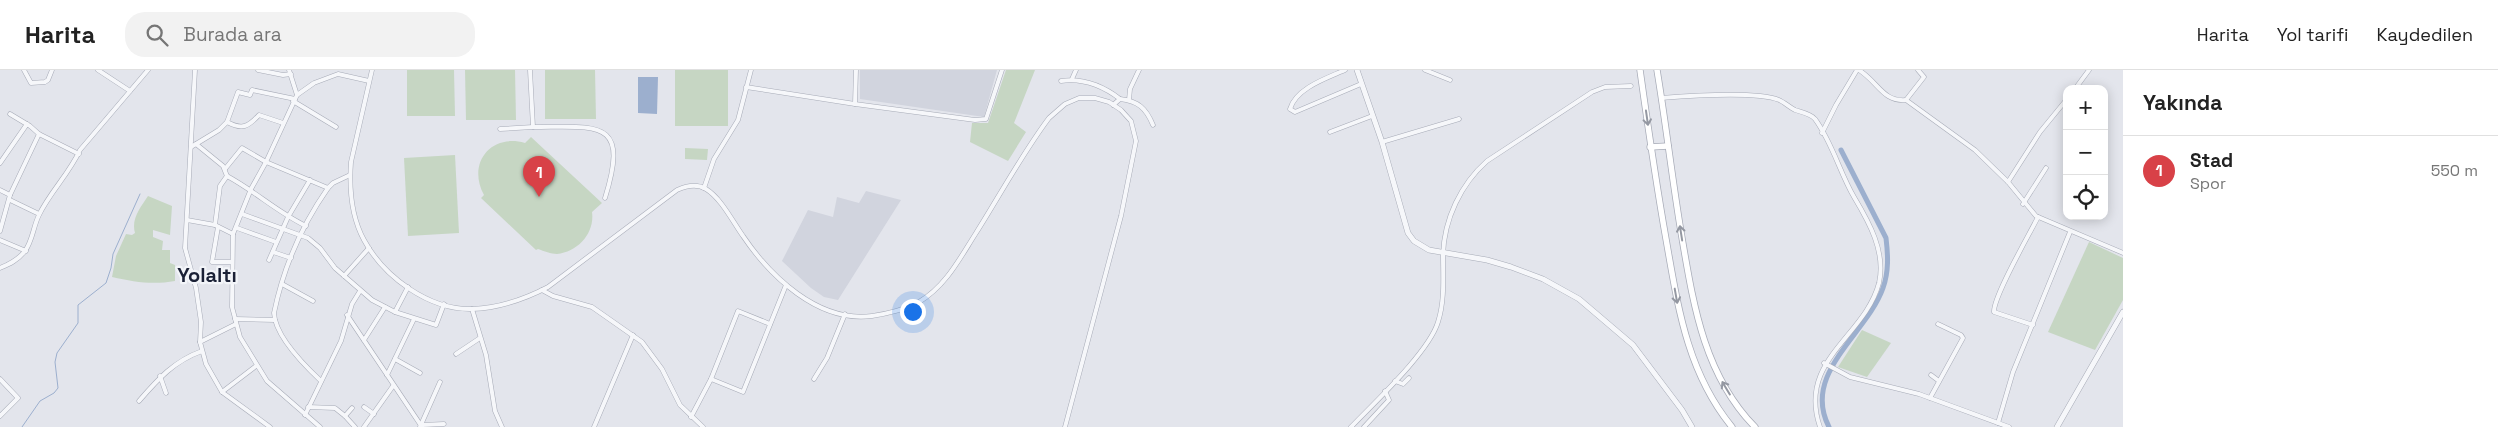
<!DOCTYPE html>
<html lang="tr">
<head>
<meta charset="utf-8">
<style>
  body { margin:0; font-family:"Space Grotesk",sans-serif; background:#f2f2f2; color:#222 }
  .controls { position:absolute; right:15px; top:15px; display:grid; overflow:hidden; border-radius:10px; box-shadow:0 2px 12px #0003 }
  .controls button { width:45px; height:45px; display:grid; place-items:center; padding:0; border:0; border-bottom:1px solid #e0e0e0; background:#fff; color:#222; font:25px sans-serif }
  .you { position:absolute; left:912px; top:241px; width:18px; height:18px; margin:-12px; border:4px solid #fff; border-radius:50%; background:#1a73e8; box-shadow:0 0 0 8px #1a73e833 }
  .badge { display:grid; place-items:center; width:32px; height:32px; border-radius:50%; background:#d84147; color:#fff; font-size:16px; font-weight:700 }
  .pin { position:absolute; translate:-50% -41px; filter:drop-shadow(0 1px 2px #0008) }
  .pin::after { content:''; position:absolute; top:26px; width:18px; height:15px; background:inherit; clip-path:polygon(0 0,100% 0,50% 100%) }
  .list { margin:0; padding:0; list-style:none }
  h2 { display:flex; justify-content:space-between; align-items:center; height:65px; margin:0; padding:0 20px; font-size:21px }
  h2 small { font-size:16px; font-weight:400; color:#767676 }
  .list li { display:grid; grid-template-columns:32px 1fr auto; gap:15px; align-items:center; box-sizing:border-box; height:70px; padding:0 20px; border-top:1px solid #e0e0e0 }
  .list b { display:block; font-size:19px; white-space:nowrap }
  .list p { margin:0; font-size:16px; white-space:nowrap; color:#767676 }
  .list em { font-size:16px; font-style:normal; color:#767676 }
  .icon { flex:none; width:28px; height:28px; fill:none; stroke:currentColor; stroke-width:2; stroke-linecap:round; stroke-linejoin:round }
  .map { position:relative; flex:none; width:2123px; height:357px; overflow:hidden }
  header { display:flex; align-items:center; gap:30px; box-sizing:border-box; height:70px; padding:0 25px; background:#fff; border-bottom:1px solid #e0e0e0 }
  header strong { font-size:24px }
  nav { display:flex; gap:28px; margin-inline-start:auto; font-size:18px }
  .search { width:350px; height:45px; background:#f2f2f2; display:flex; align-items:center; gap:12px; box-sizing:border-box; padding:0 18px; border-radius:20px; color:#767676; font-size:19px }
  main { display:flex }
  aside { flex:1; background:#fff }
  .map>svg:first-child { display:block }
</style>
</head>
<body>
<header>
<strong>Harita</strong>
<div class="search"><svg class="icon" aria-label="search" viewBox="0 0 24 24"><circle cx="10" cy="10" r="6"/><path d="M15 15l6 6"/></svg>Burada ara</div>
<nav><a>Harita</a><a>Yol tarifi</a><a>Kaydedilen</a></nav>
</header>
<main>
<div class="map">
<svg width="2123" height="357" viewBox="0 0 2123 357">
  <rect width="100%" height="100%" fill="#e3e5ec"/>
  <g fill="#d1d4de">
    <polygon points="860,0 997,0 984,47 860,29"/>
    <polygon points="866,121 901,130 838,230 824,227 811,218 782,191 808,140 833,147 837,127 859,133"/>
  </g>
  <g fill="#c6d6c3">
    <polygon points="407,0 454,0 455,46 407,46"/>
    <polygon points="465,0 515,0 516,50 466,50"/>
    <polygon points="545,0 595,0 596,49 545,49"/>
    <rect x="675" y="0" width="53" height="56"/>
    <polygon points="1006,0 1035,0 1014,53 1026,62 1008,91 970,72 972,53 988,53"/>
    <path d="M531,67L602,133L592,142C595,163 578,182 557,184C551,184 544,181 538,179L536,180L481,128L484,125C467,94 490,63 525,73Z"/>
    <polygon points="685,78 708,79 707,90 685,89"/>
    <polygon points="455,85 459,163 408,166 404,88"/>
    <path d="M148,126L172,136L170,165L153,160V167L163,171L162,180H170V193L175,195V211C153,215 134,212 112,207L116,186L126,164L132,165L135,163C131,149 140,138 148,126Z"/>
    <polygon points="2089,172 2123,188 2123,230 2095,280 2048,262"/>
    <polygon points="1862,260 1891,273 1867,307 1838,297"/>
  </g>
  <polygon fill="#9cafce" points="638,7 658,7 657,44 638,43"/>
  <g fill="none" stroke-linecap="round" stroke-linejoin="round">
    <polyline stroke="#9cafce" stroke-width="1" points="22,357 40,331 54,323 58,318 55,292 57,283 78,253 78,235 106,213 111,198 113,184 140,124"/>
    <path stroke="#9cafce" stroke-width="5" d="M1829,357C1801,303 1867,264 1883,218C1889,201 1888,185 1886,168L1841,80"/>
    <g stroke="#a7abb7" stroke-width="5">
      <g id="minor">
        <polyline points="24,0 31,13 45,12 48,10 52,0"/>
        <polyline points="98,0 130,21"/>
        <polyline points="195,0 185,178 196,218 201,252 200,272 206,294 222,322 270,357"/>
        <polyline points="258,0 283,5 291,4"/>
        <polyline points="289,0 297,25"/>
        <path d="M372,0L351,92C349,119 351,146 364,170C384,207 429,240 472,239C499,238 525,229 548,217L677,120C686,116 696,113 706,119C721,128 733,152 743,166C770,206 818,253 872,246C886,244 907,239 919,232C946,216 960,188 976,163C1000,125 1022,84 1049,48L1065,34L1079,28H1095L1109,32L1121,40L1131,51L1136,71L1121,146L1065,357"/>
        <path d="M530,0L533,57C598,57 630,48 605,128"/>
        <path d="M1345,0C1327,8 1296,18 1290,39L1295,42L1361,14"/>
        <polyline points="1425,0 1450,10"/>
        <path d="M1859,0C1879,13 1883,32 1906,30L1975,80L2008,112L2036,146L2123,183"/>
        <polyline points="1072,9 1076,0"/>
        <path d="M1061,11C1083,8 1103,16 1120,29"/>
        <polyline points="746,17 855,34 975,50 986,49 1002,0"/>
        <polyline points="2075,19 2089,0"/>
        <path d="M1661,28C1687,26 1756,21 1779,30C1784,32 1789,37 1795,40C1801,42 1811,44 1815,49C1832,72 1840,103 1854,127C1869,152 1886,182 1879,213C1865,267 1797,290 1820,357"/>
        <polyline points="1129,30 1130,19 1139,0"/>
        <polyline points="1906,30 1924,7 1918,0"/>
        <polyline points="293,31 336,57"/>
        <polyline points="855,34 856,0"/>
        <path d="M1113,35L1120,29C1138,31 1146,38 1153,55"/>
        <polyline points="10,44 30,56 39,64 79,84"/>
        <path d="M227,52C242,60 248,57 259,45L283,53"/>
        <polyline points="500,59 533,57"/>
        <polyline points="1330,62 1372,46"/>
        <polyline points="1822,63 1836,35 1857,0"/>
        <polyline points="1382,72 1459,49"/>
        <polyline points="196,74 223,96 227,106 220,116 215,155"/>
        <polyline points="191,77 219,60 227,52 238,22 250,25 252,20 295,29"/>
        <polyline points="0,93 27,54"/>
        <polyline points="225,99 242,78 266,92 328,118"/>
        <path d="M227,106C255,121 277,142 306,156"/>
        <polyline points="2008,112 2040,62 2067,29"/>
        <polyline points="704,118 714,89 738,50 751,0"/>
        <polyline points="0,120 10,125"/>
        <polyline points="10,130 39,144"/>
        <polyline points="2023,134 2046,98"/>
        <polyline points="242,144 308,168 320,178 335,198 372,230 395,242 436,255 444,234"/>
        <polyline points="187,150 215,155 233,164"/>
        <polyline points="218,157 212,192 231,192"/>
        <polyline points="237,158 276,172"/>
        <polyline points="0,161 10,125 39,64"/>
        <polyline points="0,170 26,181"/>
        <polyline points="273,182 291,188"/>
        <polyline points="269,190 288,147 310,110"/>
        <path d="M0,198C10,194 18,190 25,181C33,170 33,157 39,145C50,122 69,104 80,80L148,0"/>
        <polyline points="344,206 369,178"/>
        <polyline points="282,214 313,231"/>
        <polyline points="542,220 553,226 592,237 642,272 662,299 680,335 703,357"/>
        <polyline points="472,239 486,285 495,341 502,357"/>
        <polyline points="395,242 408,217"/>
        <polyline points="347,245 422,357"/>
        <polyline points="235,249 275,250"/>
        <path d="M2033,255L1994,242C1993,227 2029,165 2038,147"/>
        <polyline points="364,270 385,237"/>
        <polyline points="200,272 236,254"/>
        <polyline points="456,284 480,268"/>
        <polyline points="395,289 420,303"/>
        <polyline points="1824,293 1850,307 1919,324 2009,357"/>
        <polyline points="387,305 414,249"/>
        <polyline points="1931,305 1939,311"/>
        <polyline points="160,306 166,323"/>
        <polyline points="0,309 18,328 0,346"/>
        <polyline points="711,309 743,322 786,215"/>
        <polyline points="814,309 827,288 845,244"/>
        <path d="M321,311C305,296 275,266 274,243C283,199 302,155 328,118L333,113L350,105"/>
        <polyline points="1395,311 1403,314 1409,308"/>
        <polyline points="222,322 256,296"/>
        <polyline points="1930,328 1963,268 1961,265 1938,254"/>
        <path d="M139,331C158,309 174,291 202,281"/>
        <polyline points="308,337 335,338 345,346"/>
        <polyline points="364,337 374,344"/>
        <polyline points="352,338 345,346 355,357"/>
        <polyline points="305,345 341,271 352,234 360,221"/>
        <polyline points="691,347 711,309 738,241 770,254"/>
        <polyline points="1998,353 2013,302 2070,162"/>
        <polyline points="422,355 444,354"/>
        <polyline points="320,357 267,311 240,267 232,237 233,164 251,119 266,92 297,25 314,13 338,4 369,11"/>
        <polyline points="364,357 393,316"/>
        <polyline points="420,357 440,312"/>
        <polyline points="594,357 633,265"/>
        <path d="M1351,357C1374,333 1429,282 1438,252C1445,230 1443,207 1443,185C1444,149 1461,114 1487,91L1592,22L1605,17L1631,16"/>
        <polyline points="1364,357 1389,330 1385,321"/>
      </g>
    </g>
    <g stroke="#a7abb7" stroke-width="6">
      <g id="tertiary">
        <polyline points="1357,0 1382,72 1408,163 1414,171 1429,180 1487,190 1511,197 1543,209 1579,229 1633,275 1682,340 1692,357"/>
        <polyline points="2057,357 2123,242"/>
      </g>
    </g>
    <g stroke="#a7abb7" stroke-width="7">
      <g id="secondary">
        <path d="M1640,0C1648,57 1656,113 1666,169C1678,237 1687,302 1732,357"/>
        <path d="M1657,0C1666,54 1672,108 1681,162C1693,232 1703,304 1755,357"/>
        <polyline points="1650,77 1668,76"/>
      </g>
    </g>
    <use href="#minor" stroke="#f6f7fa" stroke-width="4"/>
    <use href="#tertiary" stroke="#f6f7fa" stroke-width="5"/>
    <use href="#secondary" stroke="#fff" stroke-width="5.5"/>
  </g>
  <defs><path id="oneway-shaft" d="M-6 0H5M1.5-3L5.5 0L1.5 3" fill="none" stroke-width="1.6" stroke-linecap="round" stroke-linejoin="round" transform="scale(1.25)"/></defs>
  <g stroke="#9498a2">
    <use href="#oneway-shaft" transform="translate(1647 48) rotate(82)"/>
    <use href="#oneway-shaft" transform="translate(1681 163) rotate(-99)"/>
    <use href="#oneway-shaft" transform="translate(1676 226) rotate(80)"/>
    <use href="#oneway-shaft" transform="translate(1726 318) rotate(-121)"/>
  </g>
  <g text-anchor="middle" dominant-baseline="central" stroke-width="4.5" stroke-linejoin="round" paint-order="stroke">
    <g font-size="20" font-weight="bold" fill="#1b2136" stroke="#f3f5f9">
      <text x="207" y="205">Yolaltı</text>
    </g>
  </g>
</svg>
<div class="controls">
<button>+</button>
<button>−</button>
<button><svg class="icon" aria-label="locate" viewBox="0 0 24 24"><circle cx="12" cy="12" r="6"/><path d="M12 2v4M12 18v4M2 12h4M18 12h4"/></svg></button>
</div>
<div class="you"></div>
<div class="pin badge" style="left:539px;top:127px">1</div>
</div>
<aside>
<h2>Yakında<small></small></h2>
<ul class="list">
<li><span class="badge">1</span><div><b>Stad</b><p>Spor</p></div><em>550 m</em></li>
</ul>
</aside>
</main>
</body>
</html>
